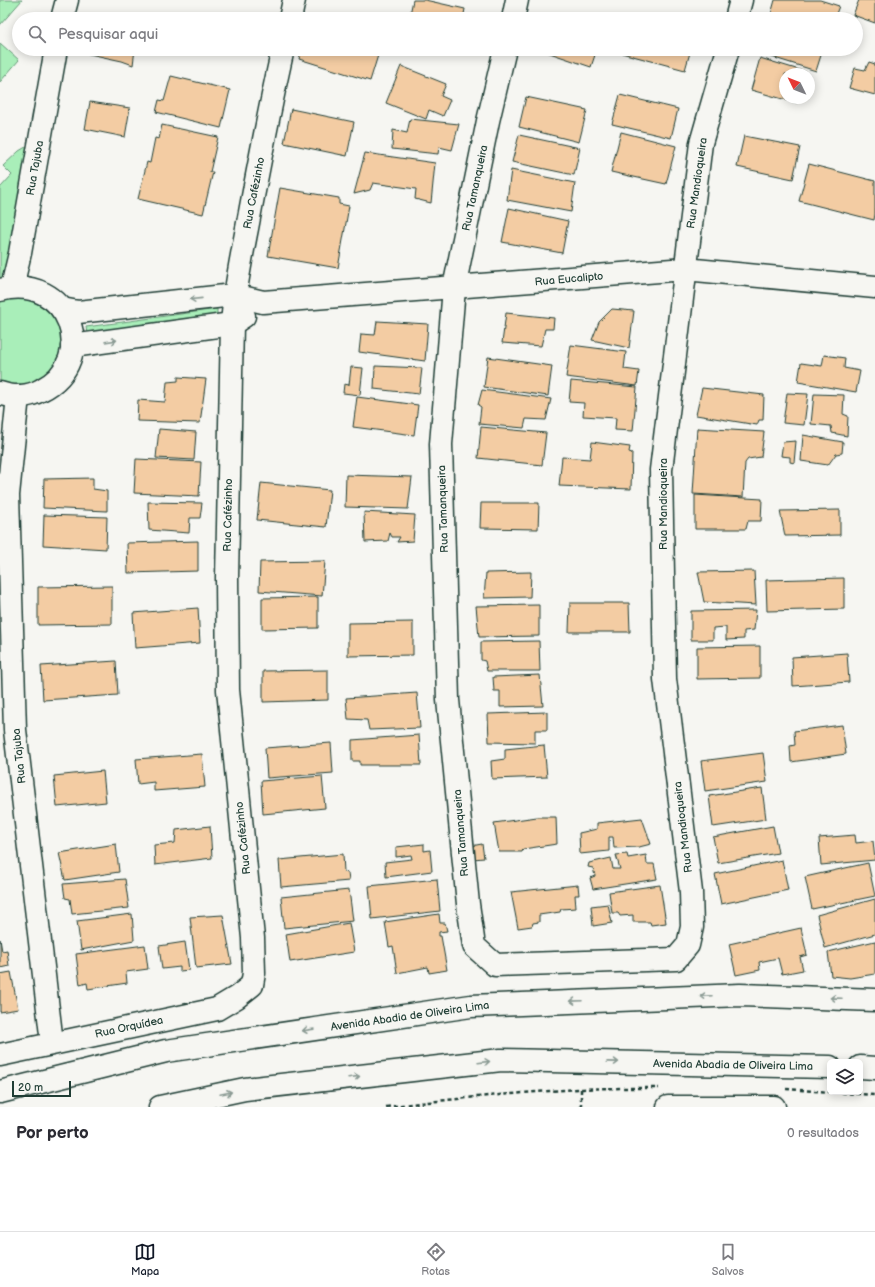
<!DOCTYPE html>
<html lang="pt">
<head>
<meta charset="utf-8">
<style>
  body { margin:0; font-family:"Balsamiq Sans",sans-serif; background:#f7f7f7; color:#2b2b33 }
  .controls { position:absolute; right:12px; bottom:12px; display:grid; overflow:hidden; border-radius:6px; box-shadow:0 2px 10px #0003 }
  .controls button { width:36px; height:36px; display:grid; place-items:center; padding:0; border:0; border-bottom:1px solid #e1e1e2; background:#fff; color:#2b2b33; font:20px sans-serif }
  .compass { position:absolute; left:779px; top:68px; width:36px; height:36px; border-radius:50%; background:#fff; box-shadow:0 2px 10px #0003; rotate:313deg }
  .scale { position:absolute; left:12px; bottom:10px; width:59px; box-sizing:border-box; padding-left:4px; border:2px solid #1f3d34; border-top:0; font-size:11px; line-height:14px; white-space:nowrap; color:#1f3d34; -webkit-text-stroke:3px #f6f6f2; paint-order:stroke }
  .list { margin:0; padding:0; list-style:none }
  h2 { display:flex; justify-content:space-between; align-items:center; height:52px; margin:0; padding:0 16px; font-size:17px }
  h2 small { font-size:13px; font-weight:400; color:#7c7c81 }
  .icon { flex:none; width:22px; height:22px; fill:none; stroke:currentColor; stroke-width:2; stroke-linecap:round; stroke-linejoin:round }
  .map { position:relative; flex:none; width:875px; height:1107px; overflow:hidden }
  .search { position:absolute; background:#fff; box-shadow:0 2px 10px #0003; left:12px; right:12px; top:12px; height:44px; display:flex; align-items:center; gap:10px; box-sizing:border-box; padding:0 14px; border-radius:22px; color:#7c7c81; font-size:15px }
  .sheet { height:124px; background:#fff }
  nav { display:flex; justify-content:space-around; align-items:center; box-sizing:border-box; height:56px; border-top:1px solid #e1e1e2; background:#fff; font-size:11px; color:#7c7c81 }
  nav a { display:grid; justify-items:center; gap:2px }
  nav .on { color:#111827 }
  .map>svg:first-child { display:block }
</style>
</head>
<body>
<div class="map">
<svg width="875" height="1107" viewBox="0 0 875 1107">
  <rect width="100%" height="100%" fill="#f6f6f2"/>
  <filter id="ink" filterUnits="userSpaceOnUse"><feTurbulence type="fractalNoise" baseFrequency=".025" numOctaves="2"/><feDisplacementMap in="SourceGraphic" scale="8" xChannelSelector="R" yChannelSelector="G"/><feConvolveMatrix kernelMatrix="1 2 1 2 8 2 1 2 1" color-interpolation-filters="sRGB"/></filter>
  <g filter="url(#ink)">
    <g fill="#a9eeb9" stroke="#649676">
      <polygon points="0,0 22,0 0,25"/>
      <polygon points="0,43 19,60 0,82"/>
      <polygon points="34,142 3,281 0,282 0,188 12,175 3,166 19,151"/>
      <polygon points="7,296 47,302 64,336 57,364 37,384 0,387 0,298"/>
      <polygon points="217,309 217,319 87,334 86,327"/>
    </g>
    <g fill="#f3cca3" stroke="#1f3d34">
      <polygon points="413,0 425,0 465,9 463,19 409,19"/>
      <polygon points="775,0 820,0 839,6 834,19 773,19 770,18"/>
      <polygon points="859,0 875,0 875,23 853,15"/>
      <polygon points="86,49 135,49 133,65 122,61 85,53"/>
      <polygon points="302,49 369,49 379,52 370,81 299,59"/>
      <polygon points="538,49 597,49 591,67"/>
      <polygon points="618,49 691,49 685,70 618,52"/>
      <polygon points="760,49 823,49 816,71 759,53"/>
      <polygon points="760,58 806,72 806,74 785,74 785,98 798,98 797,103 751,90"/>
      <polygon points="869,62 875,64 875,95 849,88 855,68 865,70"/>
      <polygon points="401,66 446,84 441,96 450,100 443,116 429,110 426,119 386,103"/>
      <polygon points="171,76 230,90 221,128 156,112 159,100 164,101"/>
      <polygon points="620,95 678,109 671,138 612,124"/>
      <polygon points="526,97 587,110 579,142 519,127"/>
      <polygon points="90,102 130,108 125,137 85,129"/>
      <polygon points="291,109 354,122 347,156 284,143"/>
      <polygon points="410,119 459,124 452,150 439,147 438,154 392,149 393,130 407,133"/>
      <polygon points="162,125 218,137 210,172 213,172 203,214 138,199 147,162 150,163 155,138 159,139"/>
      <polygon points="621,132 676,146 666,184 611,172"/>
      <polygon points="519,135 580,148 574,175 512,162"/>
      <polygon points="744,136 800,147 793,179 737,167"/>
      <polygon points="365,153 435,163 431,203 415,199 416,189 373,183 370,190 354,194"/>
      <polygon points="809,164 875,181 875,214 874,220 799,201"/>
      <polygon points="511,170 575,183 571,212 507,200"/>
      <polygon points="280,188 339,198 339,204 349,206 338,268 268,256"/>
      <polygon points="509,208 568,221 562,253 502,242"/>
      <polygon points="612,309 634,311 629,348 592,340 599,322"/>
      <polygon points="506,313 554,318 553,329 545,329 541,346 502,343"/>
      <polygon points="377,321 428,324 425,361 359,352 361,334 375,335"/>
      <polygon points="571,345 626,352 624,369 639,371 637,386 566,377"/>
      <polygon points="824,355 845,358 844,368 860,371 856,392 798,382 801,363 822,366"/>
      <polygon points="488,357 552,366 548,396 484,387"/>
      <polygon points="375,366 422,368 419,394 374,389"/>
      <polygon points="351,367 363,368 360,395 343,393 344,384 349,385"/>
      <polygon points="178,377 206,379 200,423 137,421 138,400 165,402 167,382 178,381"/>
      <polygon points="571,381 637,387 633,431 615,430 616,418 583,416 584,403 569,402"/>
      <polygon points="702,388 764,395 763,420 759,420 757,425 696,415"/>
      <polygon points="482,390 551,399 546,420 526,419 524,428 479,424 481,407 478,405"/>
      <polygon points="787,393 808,394 804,425 783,423"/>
      <polygon points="814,394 844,395 843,414 848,416 847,436 832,433 831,426 811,424"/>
      <polygon points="357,397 418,405 414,435 353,427"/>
      <polygon points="481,427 546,433 542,465 478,458"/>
      <polygon points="697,428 764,432 761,457 748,459 745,463 743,497 693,494"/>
      <polygon points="159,429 196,432 194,460 156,458"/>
      <polygon points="803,435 843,442 842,453 836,454 828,465 801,461"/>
      <polygon points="796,441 794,463 790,462 790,457 781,456 783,442"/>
      <polygon points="592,442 630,447 629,452 632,453 631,489 559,486 562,457 590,459"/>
      <polygon points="136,459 201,462 199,496 134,493"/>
      <polygon points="346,475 412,477 408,509 345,507"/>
      <polygon points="93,478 93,489 107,491 107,511 43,508 44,479"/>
      <polygon points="261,483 330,490 326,527 257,520"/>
      <polygon points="695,495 762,499 761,521 748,521 746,529 695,529"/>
      <polygon points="148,502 202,503 200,518 190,518 189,533 149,530"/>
      <polygon points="481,503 539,503 538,529 480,528"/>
      <polygon points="840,510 840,535 785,536 780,511"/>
      <polygon points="364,512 415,515 413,541 397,542 400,537 392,537 390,533 388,541 365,542"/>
      <polygon points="44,515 107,517 106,549 43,545"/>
      <polygon points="198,541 198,571 128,573 127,543"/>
      <polygon points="325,561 322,596 259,591 260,562"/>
      <polygon points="754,571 756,605 704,602 698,572"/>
      <polygon points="531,572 530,597 484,598 486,573"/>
      <polygon points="844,578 844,609 767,611 766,580"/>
      <polygon points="112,586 112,624 38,625 38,587"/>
      <polygon points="318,597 318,628 262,629 262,598"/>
      <polygon points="570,603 629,603 630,632 569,632"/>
      <polygon points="539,605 539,636 479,637 476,606"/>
      <polygon points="198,608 200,643 135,648 133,613"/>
      <polygon points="756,610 754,630 744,631 744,639 726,640 726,627 713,628 713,640 691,640 691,611"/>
      <polygon points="413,622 413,655 348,656 348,623"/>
      <polygon points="539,641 540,671 487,671 485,661 481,660 481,642"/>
      <polygon points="760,646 760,678 697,679 697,647"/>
      <polygon points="847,653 849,682 793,686 792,657"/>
      <polygon points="116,661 118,695 43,700 41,666"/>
      <polygon points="328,670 328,700 263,702 263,671"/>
      <polygon points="540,675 543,706 500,707 500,691 494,691 493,677"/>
      <polygon points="417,693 420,728 369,730 367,720 348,719 346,698"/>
      <polygon points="547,712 547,730 535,730 535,743 489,742 488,714"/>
      <polygon points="842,725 846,754 791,762 790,746 795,745 794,731"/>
      <polygon points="419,735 421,765 360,765 360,761 352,761 352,740"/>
      <polygon points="331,743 333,773 267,778 265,748"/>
      <polygon points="544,745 547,777 492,779 491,761 505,759 505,749"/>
      <polygon points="763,753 767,782 705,791 701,761"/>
      <polygon points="202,754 205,787 154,791 154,782 138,784 136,759"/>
      <polygon points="103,771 106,802 57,807 54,776"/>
      <polygon points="322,776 325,808 263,814 261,781"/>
      <polygon points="762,788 766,819 713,827 709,796"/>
      <polygon points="537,817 556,817 557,844 523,849 522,852 499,852 494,823"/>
      <polygon points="642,818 651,844 639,847 614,848 613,837 609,837 609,851 580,854 579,833 597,829 597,823"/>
      <polygon points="210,826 212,858 155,865 154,845 175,843 176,830"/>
      <polygon points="773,826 778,853 718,863 713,837"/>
      <polygon points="855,835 856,843 873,841 875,860 821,865 819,838"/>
      <polygon points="116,844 119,872 65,880 59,853"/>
      <polygon points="424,844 424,851 430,850 432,871 386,877 385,862 412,859 411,855 396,857 396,847"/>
      <polygon points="482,844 484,858 473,859 471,846"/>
      <polygon points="343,854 344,872 348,873 349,881 281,887 279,860"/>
      <polygon points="627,854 628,858 646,855 647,864 654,864 657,879 593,889 590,878 595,876 593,868 588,867 589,863 611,858 613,869 620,869 616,855"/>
      <polygon points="782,860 788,890 721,904 715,874"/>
      <polygon points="868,863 875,896 812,909 805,877"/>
      <polygon points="125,879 129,908 72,914 70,899 65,898 63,884"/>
      <polygon points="437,879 440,911 372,919 369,886"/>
      <polygon points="578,885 579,895 575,895 576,908 561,909 560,912 539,915 539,922 533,923 532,926 518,928 511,892"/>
      <polygon points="660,885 666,923 651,925 650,922 633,922 633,915 620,916 618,913 612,913 609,892"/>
      <polygon points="349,890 353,921 284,928 281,897"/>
      <polygon points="875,899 875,934 825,948 817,915"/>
      <polygon points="608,904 612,923 593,926 591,906"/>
      <polygon points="132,914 134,940 81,950 77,921"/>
      <polygon points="439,914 440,923 445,923 447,931 439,932 439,936 441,936 447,970 429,973 428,967 397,973 393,946 389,947 385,922"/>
      <polygon points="223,915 232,964 196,968 190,917"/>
      <polygon points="349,923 354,952 290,962 286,934"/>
      <polygon points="801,928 807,955 800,957 803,970 782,974 778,958 759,962 760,970 736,975 729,944"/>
      <polygon points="0,939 2,951 7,950 9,966 0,968"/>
      <polygon points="875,941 875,974 850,978 831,976 828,952"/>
      <polygon points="185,942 189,970 180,971 180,967 162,969 159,946"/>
      <polygon points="145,945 148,969 126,972 127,983 88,989 87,983 80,985 76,954"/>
      <polygon points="11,972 18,1009 0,1012 0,974"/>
    </g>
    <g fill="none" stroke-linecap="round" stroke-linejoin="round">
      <g stroke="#1f3d34" stroke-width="25">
        <g id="minor">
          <polyline points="62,19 67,0"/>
          <polyline points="290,19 294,0"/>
          <polyline points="513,19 517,0"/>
          <polyline points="736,19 741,0"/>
          <polyline points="505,49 488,121 454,288 441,444 448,700 468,904 474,946 495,965 676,959 688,945 692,927 691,892 665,679 661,470 701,143 728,49"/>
          <polyline points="12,287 20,253 56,49"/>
          <path d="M0,290C69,272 101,360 41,390C29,397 13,398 0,393"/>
          <polyline points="62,309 78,312 234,295 263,302 685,269 875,287"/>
          <polyline points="72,346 232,324 244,316"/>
          <polyline points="18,396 8,495 15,730 52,1043"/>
          <path d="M0,1055L217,1009L237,997L252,985L254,973L253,938L228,690L227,578L232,324C235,284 244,246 251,207C261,154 271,101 283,49"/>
          <polyline points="668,1107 774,1107"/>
        </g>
      </g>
      <g stroke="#1f3d34" stroke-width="25">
        <g id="tertiary">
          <polyline points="860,1067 875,1068"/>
          <polyline points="0,1092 166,1051 471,1006 740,995 875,1000"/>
          <polyline points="160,1107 245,1089 501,1060 830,1067"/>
        </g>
      </g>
      <g stroke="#1f3d34" stroke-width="2.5" stroke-dasharray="4 3" stroke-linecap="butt">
        <polyline points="786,1089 875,1095"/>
        <path d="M386,1107C450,1099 515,1093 580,1089C606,1088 632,1088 659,1088"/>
        <polyline points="581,1107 581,1089"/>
      </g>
      <use href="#minor" stroke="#f6f6f2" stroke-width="22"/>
      <use href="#tertiary" stroke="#f6f6f2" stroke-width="22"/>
    </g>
    <defs><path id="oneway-shaft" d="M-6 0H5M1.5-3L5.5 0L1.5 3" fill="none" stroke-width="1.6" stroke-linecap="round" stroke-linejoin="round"/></defs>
    <g stroke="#8a9a93">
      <use href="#oneway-shaft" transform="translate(196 299) rotate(174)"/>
      <use href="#oneway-shaft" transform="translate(111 341) rotate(-8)"/>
      <use href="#oneway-shaft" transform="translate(706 996) rotate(178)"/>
      <use href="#oneway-shaft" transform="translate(836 998) rotate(-178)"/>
      <use href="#oneway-shaft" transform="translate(576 1001) rotate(178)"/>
      <use href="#oneway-shaft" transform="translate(308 1030) rotate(172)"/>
      <use href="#oneway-shaft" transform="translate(484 1062) rotate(-7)"/>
      <use href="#oneway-shaft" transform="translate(613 1062) rotate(1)"/>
      <use href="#oneway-shaft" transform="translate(354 1077) rotate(-7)"/>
      <use href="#oneway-shaft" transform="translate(226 1093) rotate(-12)"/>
    </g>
  </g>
  <g text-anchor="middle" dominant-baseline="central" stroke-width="4" stroke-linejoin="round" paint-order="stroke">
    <g font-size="11" fill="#1f3d34" stroke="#f6f6f2">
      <text transform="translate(35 168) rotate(-80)">Rua Tajuba</text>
      <text transform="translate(697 183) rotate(-82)">Rua Mandioqueira</text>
      <text transform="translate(475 188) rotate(-78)">Rua Tamanqueira</text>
      <text transform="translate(254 193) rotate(-79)">Rua Cafézinho</text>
      <text transform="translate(569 279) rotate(-5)">Rua Eucalipto</text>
      <text transform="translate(663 504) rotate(-90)">Rua Mandioqueira</text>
      <text transform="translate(443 509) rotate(-92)">Rua Tamanqueira</text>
      <text transform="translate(228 515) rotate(-89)">Rua Cafézinho</text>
      <text transform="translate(19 756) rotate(-96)">Rua Tajuba</text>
      <text transform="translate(683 827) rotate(-97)">Rua Mandioqueira</text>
      <text transform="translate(461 833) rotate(-95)">Rua Tamanqueira</text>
      <text transform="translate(243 838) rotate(-96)">Rua Cafézinho</text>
      <text transform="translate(410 1016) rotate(-8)">Avenida Abadia de Oliveira Lima</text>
      <text transform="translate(129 1027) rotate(-12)">Rua Orquídea</text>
      <text transform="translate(733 1065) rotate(1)">Avenida Abadia de Oliveira Lima</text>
    </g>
  </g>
</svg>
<div class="controls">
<button><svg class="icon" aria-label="layers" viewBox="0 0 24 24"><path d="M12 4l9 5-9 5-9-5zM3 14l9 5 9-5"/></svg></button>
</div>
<svg class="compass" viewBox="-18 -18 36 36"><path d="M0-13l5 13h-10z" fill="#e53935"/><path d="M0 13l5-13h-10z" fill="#7c7c81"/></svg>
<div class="scale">20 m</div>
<div class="search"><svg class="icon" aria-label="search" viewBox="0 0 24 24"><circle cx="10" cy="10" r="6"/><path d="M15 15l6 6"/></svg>Pesquisar aqui</div>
</div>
<section class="sheet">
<h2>Por perto<small>0 resultados</small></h2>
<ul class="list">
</ul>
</section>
<nav>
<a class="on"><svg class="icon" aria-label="map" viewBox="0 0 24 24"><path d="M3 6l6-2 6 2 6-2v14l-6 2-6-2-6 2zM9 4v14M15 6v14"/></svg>Mapa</a>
<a><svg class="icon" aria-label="directions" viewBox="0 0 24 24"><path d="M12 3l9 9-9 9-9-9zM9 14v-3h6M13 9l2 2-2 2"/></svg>Rotas</a>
<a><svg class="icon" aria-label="saved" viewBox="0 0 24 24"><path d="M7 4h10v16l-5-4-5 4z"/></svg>Salvos</a>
</nav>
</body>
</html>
